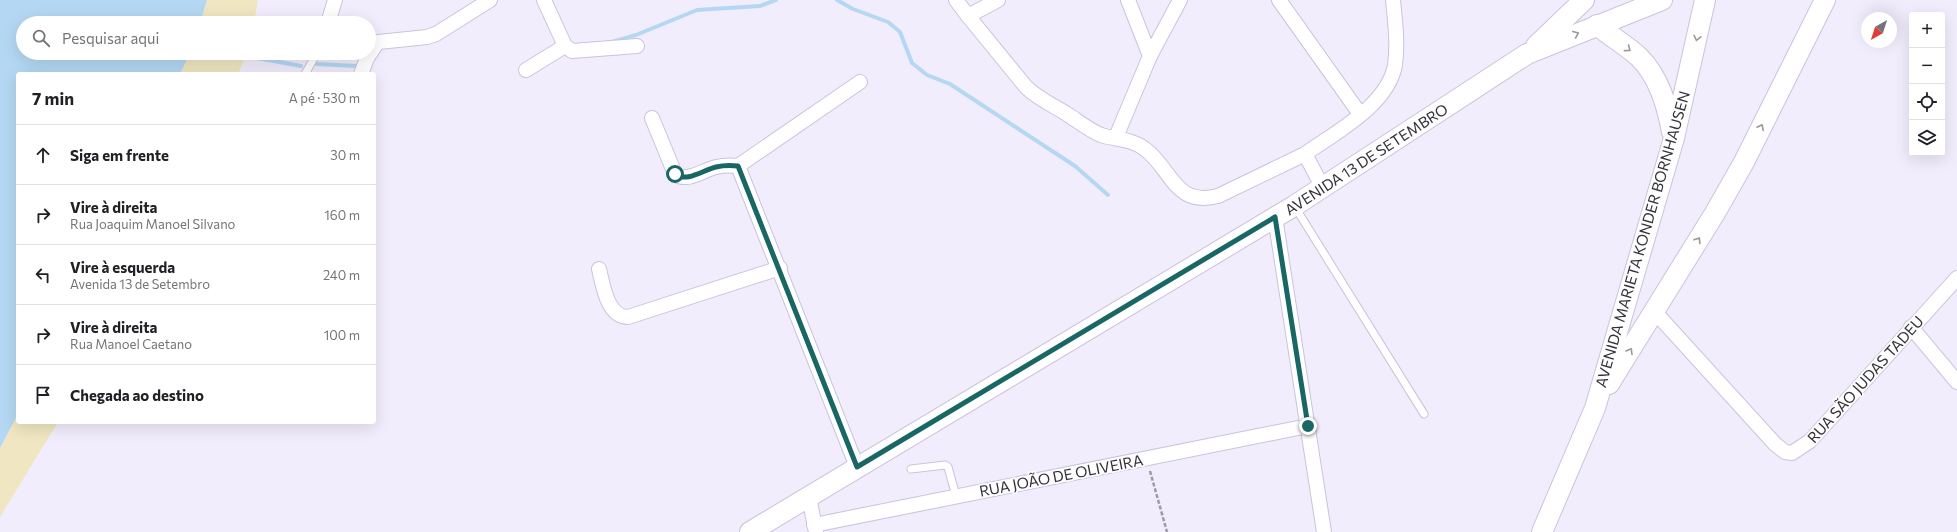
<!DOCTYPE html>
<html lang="pt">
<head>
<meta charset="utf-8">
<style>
  body { margin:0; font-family:Commissioner,sans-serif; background:#f6f6f6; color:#202124 }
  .controls { position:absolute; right:12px; top:12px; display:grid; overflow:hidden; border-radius:4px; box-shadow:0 4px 16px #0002 }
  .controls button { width:36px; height:36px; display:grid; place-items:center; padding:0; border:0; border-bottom:1px solid #e0e0e0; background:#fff; color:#202124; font:20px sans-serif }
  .compass { position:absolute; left:1861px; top:12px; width:36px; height:36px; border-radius:50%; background:#fff; box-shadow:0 4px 16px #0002; rotate:219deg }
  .stop { position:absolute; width:12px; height:12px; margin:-9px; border:3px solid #196765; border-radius:50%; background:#fff }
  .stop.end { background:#196765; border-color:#fff; box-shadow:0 1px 4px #0008 }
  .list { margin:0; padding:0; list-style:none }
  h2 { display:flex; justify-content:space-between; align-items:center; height:52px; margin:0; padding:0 16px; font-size:17px }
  h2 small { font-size:13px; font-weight:400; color:#757577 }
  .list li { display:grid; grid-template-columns:26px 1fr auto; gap:12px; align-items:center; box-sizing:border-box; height:60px; padding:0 16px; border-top:1px solid #e0e0e0 }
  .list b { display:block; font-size:15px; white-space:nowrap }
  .list p { margin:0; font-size:13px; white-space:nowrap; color:#757577 }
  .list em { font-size:13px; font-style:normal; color:#757577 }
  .icon { flex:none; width:22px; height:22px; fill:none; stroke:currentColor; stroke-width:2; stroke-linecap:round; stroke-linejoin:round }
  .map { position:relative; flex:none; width:1957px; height:532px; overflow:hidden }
  .search { position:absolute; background:#fff; box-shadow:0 4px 16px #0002; left:16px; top:16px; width:360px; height:44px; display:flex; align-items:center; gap:10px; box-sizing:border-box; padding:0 14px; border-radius:22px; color:#757577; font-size:15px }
  .panel { position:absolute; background:#fff; box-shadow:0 4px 16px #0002; left:16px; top:72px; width:360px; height:352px; border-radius:4px }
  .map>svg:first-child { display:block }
</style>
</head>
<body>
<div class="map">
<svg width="1957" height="532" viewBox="0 0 1957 532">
  <rect width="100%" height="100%" fill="#f2edfc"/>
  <g fill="#f0e6c1">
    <polygon points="207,0 258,0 254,23 200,23"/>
    <polygon points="190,53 247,53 238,74 180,74"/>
    <polygon points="18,414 18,422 58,422 0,517 0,448"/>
  </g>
  <polygon fill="#b4d8f3" points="0,0 207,0 200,23 23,23 23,53 190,53 180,74 18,74 18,414 0,448"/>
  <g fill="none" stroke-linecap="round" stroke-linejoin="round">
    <g stroke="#b4d8f3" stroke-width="4">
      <polyline points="837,0 853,9 888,22 900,32 912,63 927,75 950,84 1075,166 1108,195"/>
      <polyline points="612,42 636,35 697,10 760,6 776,0"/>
      <polyline points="230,53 301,66"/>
      <polyline points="317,64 356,66"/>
    </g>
    <g stroke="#cbc3db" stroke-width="9">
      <g id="service">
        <polyline points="305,74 317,53"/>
        <polyline points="1295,207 1424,414"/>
        <polyline points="911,469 945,465 948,467 956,496"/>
      </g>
    </g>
    <g stroke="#cbc3db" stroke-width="16">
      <g id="minor">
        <polyline points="544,0 565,46 572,51 637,46"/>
        <polyline points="956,0 968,16"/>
        <path d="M998,0L968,16L1026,87C1038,99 1053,105 1067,114C1078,121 1089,130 1101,135C1116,140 1130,138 1145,149C1172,169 1174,207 1218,196L1305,154"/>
        <polyline points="1128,0 1150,56"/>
        <polyline points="1279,0 1360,114"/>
        <polyline points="328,23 335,0"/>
        <polyline points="369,43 427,37 436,34 490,0"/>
        <polyline points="526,70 565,46"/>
        <polyline points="361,74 367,58 377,43"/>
        <path d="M652,118L675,174C687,183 703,170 716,167C724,165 730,165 738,166"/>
        <polyline points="1116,137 1150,56 1180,0"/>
        <path d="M1323,188L1305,154C1336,132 1388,105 1395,65C1398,43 1395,21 1393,0"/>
        <polyline points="1275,217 1324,532"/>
        <path d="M599,269C603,285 607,317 628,317L780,268"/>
        <polyline points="1654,311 1775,444 1785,452 1792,453 1810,441 1957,278"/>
        <polyline points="1911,327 1957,382"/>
        <polyline points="857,467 738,166 860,82"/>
        <polyline points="809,497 816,532"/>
        <polyline points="814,525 1308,426"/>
      </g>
    </g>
    <g stroke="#cbc3db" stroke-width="22">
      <g id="secondary">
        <path d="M1597,25C1610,36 1626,45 1639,57C1659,77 1667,105 1672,132"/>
        <polyline points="1536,46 1584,0"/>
        <polyline points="1609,384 1715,213 1744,162 1825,0"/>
        <polyline points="750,532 1294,206 1527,54 1662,0"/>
        <polyline points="1542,532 1595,408 1674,138 1705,0"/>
      </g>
    </g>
    <polyline stroke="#9d99a5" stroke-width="2.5" stroke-dasharray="4 2" stroke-linecap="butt" points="1150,471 1167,532"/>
    <use href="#service" stroke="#fff" stroke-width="7"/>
    <use href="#minor" stroke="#fff" stroke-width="14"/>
    <use href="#secondary" stroke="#fff" stroke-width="20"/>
  </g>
  <defs><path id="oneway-chevron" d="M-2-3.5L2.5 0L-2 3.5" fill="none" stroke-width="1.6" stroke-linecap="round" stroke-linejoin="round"/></defs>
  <g stroke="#9a989c">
    <use href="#oneway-chevron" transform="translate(1576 34) rotate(-23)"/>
    <use href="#oneway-chevron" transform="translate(1697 38) rotate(103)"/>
    <use href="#oneway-chevron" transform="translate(1628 49) rotate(37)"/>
    <use href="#oneway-chevron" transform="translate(1761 127) rotate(-63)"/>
    <use href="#oneway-chevron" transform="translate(1698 240) rotate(-58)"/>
    <use href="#oneway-chevron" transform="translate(1630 351) rotate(-59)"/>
  </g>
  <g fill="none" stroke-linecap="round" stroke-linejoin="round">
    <path stroke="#196765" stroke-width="5" d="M675,174C687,183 703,170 716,167C724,165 730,165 738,166L857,467L1275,217L1308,426"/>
  </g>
  <g text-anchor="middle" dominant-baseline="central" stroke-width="3.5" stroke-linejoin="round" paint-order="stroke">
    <g font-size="15" fill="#34313a" stroke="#fdfdfd">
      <text transform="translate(1366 159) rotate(-33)">AVENIDA 13 DE SETEMBRO</text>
      <text transform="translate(1642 239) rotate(-74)">AVENIDA MARIETA KONDER BORNHAUSEN</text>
      <text transform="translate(1865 379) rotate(-48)">RUA SÃO JUDAS TADEU</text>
      <text transform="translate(1061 475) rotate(-11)">RUA JOÃO DE OLIVEIRA</text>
    </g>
  </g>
</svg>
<div class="controls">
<button>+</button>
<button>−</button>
<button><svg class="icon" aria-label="locate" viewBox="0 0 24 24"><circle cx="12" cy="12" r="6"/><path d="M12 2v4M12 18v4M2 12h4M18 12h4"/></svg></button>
<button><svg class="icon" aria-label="layers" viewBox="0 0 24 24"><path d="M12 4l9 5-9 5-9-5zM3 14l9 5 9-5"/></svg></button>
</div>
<svg class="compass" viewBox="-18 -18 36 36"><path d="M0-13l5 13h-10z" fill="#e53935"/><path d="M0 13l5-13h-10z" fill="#757577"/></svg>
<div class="stop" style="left:675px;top:174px"></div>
<div class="stop end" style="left:1308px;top:426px"></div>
<div class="search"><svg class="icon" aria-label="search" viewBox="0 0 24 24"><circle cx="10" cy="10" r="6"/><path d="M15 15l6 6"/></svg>Pesquisar aqui</div>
<section class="panel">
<h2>7 min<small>A pé · 530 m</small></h2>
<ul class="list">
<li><svg class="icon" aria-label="ahead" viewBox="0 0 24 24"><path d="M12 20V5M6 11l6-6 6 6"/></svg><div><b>Siga em frente</b></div><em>30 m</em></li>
<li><svg class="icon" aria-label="right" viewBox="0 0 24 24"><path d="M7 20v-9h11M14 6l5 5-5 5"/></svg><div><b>Vire à direita</b><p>Rua Joaquim Manoel Silvano</p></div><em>160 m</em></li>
<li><svg class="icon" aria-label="left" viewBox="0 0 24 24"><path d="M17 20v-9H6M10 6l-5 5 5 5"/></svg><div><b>Vire à esquerda</b><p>Avenida 13 de Setembro</p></div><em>240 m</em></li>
<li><svg class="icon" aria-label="right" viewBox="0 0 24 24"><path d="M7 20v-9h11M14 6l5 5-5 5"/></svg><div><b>Vire à direita</b><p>Rua Manoel Caetano</p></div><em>100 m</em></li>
<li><svg class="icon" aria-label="arrive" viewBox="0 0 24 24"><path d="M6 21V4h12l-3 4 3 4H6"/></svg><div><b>Chegada ao destino</b></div></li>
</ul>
</section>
</div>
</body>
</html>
